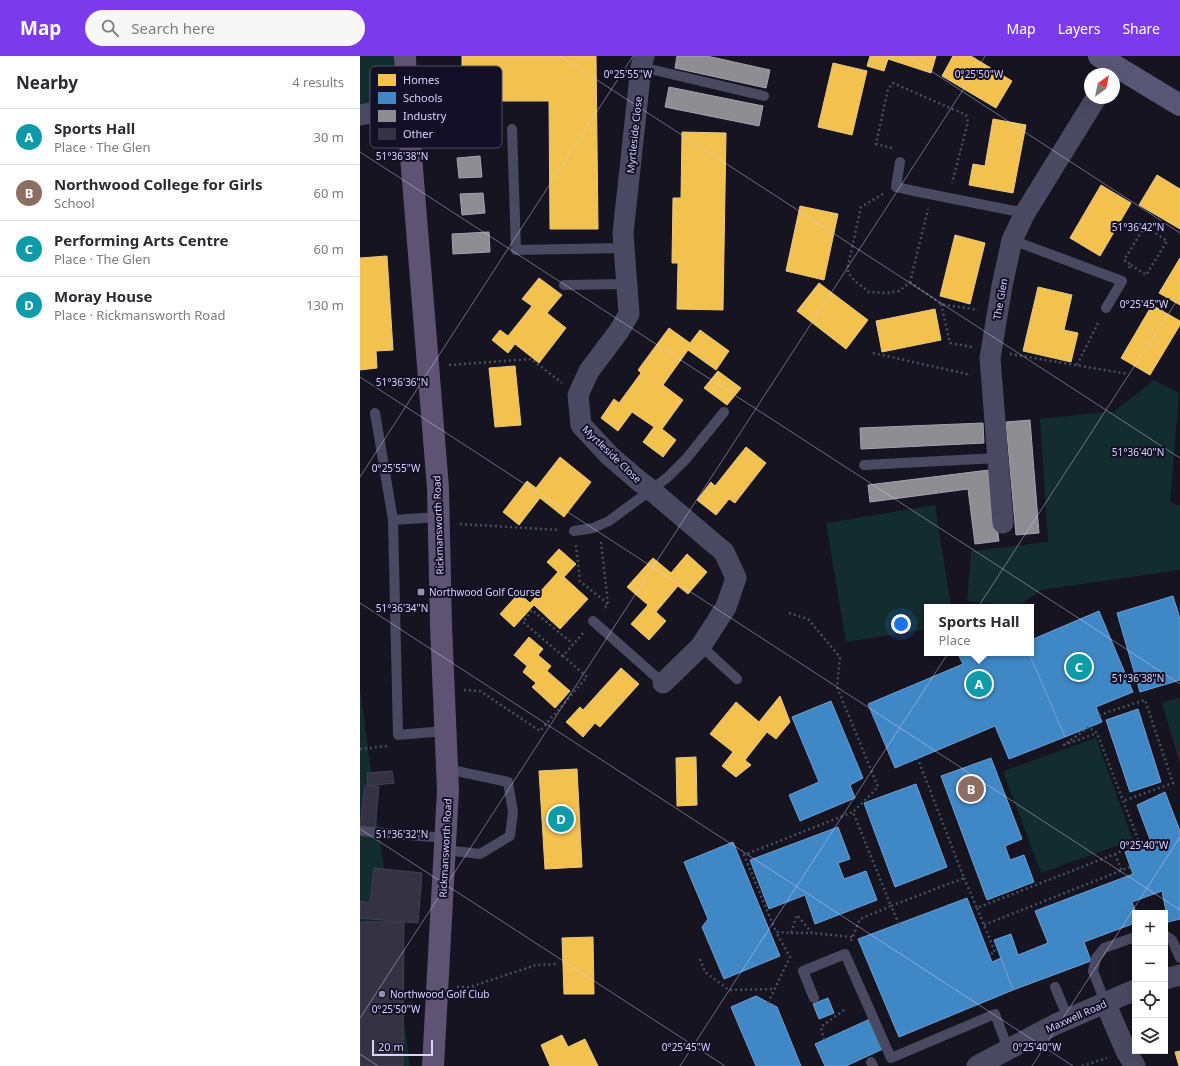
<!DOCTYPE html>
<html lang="en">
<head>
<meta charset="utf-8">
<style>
  body { margin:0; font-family:"Noto Sans",sans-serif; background:#f7f7f7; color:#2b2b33 }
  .controls { position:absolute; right:12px; bottom:12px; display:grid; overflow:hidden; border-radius:0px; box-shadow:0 4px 16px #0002 }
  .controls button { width:36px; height:36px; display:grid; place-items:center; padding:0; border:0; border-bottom:1px solid #e1e1e2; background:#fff; color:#2b2b33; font:20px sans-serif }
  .compass { position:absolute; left:724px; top:12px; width:36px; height:36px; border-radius:50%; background:#fff; box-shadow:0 4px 16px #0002; rotate:33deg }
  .scale { position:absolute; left:12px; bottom:10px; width:61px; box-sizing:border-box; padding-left:4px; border:2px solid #d9d4ff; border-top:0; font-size:11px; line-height:14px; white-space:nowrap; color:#d9d4ff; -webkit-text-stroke:3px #130f26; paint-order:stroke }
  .you { position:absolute; left:541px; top:568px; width:14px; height:14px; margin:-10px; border:3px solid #fff; border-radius:50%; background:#1a73e8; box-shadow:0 0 0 6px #1a73e833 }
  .badge { display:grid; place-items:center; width:26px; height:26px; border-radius:50%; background:#7c3aed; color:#fff; font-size:13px; font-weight:700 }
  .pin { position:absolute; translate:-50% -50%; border:2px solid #fff; box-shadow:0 1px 4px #0006 }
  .popup { position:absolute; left:564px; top:548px; width:110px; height:52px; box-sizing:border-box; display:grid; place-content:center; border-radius:0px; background:#fff; filter:drop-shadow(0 1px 3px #0005); font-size:13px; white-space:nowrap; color:#7c7c81 }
  .popup b { font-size:15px; color:#2b2b33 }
  .popup::after { content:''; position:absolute; left:50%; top:100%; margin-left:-8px; border:8px solid transparent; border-top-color:#fff }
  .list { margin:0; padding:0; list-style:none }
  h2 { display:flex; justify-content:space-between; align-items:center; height:52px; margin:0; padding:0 16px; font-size:17px }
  h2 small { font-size:13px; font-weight:400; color:#7c7c81 }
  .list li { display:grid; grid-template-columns:26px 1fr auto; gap:12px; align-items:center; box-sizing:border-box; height:56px; padding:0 16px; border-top:1px solid #e1e1e2 }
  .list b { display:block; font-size:15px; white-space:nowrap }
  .list p { margin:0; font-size:13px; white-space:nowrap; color:#7c7c81 }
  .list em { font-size:13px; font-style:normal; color:#7c7c81 }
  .icon { flex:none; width:22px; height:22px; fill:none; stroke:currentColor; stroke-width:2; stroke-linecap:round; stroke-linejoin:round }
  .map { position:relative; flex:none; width:820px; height:1010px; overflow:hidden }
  header { display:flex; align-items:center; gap:24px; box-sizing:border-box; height:56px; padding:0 20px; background:#7c3aed; color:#fff }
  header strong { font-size:19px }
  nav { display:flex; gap:22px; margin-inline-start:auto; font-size:14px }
  .search { width:280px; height:36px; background:#f7f7f7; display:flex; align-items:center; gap:10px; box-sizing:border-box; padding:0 14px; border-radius:22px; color:#7c7c81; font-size:15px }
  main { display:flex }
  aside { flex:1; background:#fff }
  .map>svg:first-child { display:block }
</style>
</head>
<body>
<header>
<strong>Map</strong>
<div class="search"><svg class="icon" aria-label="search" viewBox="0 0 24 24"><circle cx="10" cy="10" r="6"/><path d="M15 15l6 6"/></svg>Search here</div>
<nav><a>Map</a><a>Layers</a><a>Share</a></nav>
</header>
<main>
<aside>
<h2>Nearby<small>4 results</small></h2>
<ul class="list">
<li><span class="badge" style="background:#0f9aa8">A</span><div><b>Sports Hall</b><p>Place · The Glen</p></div><em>30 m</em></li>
<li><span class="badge" style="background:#8d6e63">B</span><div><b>Northwood College for Girls</b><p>School</p></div><em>60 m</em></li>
<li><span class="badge" style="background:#0f9aa8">C</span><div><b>Performing Arts Centre</b><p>Place · The Glen</p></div><em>60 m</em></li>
<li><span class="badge" style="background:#0f9aa8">D</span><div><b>Moray House</b><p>Place · Rickmansworth Road</p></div><em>130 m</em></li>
</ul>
</aside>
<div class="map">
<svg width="820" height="1010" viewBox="0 0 820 1010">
  <rect width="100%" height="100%" fill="#161421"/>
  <g fill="#132c2d">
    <polygon points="0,0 38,0 41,30 27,50 0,54"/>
    <polygon points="794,324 819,337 810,446 820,450 820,514 681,534 657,551 654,551 651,548 647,549 607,545 611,495 688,486 680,363 755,355"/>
    <polygon points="575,449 591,551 567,551 567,573 486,586 466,467"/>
    <polygon points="0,632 2,647 50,1010 0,1010"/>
    <polygon points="820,641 820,708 802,647"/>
    <polygon points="736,682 773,784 681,817 643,715"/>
  </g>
  <g fill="#f2c14e" stroke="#eac783">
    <polygon points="102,0 236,0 238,173 190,173 189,45 102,45"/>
    <polygon points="510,0 576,0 571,17 528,3 524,15 507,10"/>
    <polygon points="593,0 611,0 652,25 636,52 582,20"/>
    <polygon points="473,7 507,15 492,79 458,71"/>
    <polygon points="633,63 666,69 653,137 609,129 613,108 625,110"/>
    <polygon points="322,76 366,77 363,254 317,253 318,207 312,207 313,142 321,142"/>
    <polygon points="797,119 820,133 820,173 779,149"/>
    <polygon points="741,129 771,147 740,200 710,182"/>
    <polygon points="440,150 478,158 464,224 426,215"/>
    <polygon points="595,179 625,187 610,248 580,240"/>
    <polygon points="27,200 33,294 16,295 17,312 0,314 0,202"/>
    <polygon points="820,202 820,249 799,237"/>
    <polygon points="179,222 202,239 187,257 206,272 179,307 155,288 148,297 132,284 140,274 148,280 172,250 162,243"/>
    <polygon points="459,227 508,264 486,293 437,255"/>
    <polygon points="678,231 712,239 704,274 718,277 711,306 663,295"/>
    <polygon points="792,249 820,265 820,269 790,319 761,302"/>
    <polygon points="575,253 581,284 522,296 516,265"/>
    <polygon points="309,272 330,287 340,274 369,295 356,314 328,294 303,329 323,344 302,373 316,384 303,401 283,386 294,371 272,356 258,375 241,362 254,343 259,347 281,317 278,314"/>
    <polygon points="155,310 161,369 135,371 129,312"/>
    <polygon points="358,315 381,332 367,349 344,332"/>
    <polygon points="386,391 406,407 375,447 369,443 356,459 337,444 351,426 355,430"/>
    <polygon points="200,401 231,426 204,461 180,442 159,469 143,456 167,425 176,432"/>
    <polygon points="199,493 216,508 204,521 228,543 200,573 174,549 154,571 140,558 159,537 170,547 198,516 187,506"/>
    <polygon points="327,498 347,516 328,538 318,530 296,556 306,565 289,584 271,568 288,549 267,531 293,502 311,517"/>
    <polygon points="169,581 183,593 178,599 191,610 187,615 210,635 195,652 172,631 176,627 163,616 167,610 154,599"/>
    <polygon points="261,612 279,628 240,671 235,667 223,681 206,666 220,651 223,654"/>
    <polygon points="420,640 430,666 416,683 407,676 385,704 391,709 376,721 362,710 373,696 350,678 376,646 399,666"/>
    <polygon points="336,701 337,749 317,750 316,702"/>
    <polygon points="217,713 222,811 185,813 179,715"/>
    <polygon points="233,881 234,938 204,938 202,882"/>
    <polygon points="202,979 208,991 225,983 238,1010 190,1010 181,989"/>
    <polygon points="820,995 820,1010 819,1010 815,996"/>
  </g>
  <g fill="#3f88c5" stroke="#6d9fd6">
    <polygon points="813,540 820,563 820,624 780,636 757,557"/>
    <polygon points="739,555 773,636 736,651 742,666 705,681 669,597 671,597 671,584"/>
    <polygon points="601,597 669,597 705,681 649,703 635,670 535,712 508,648 603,608 598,598"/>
    <polygon points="471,645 503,722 490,729 495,742 440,765 429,739 459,726 432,661"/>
    <polygon points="778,653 801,726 770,736 746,664"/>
    <polygon points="631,702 662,783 645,790 650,804 664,799 674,826 627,844 581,720"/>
    <polygon points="556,728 587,811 535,831 504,747"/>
    <polygon points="805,736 820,775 820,863 808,866 802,835 772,846 776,857 775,857 775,867 724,886 731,905 653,934 634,884 651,878 658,899 688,887 675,855 773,818 765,796 791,786 777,749"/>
    <polygon points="478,771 490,803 478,807 484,823 506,815 517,844 455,868 445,839 409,853 390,804"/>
    <polygon points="373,786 420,900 364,923 342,871 348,863 324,806"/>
    <polygon points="607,842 632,906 641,902 653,934 539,981 498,883"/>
    <polygon points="396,940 417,951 441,1010 396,1010 371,951"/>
    <polygon points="468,942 474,957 459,963 453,948"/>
    <polygon points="510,963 523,993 486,1010 465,1010 455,988"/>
  </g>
  <g fill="#8d8d92" stroke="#a4a2b3">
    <polygon points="317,0 347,0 410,14 406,32 315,12"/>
    <polygon points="309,31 403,50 399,70 305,51"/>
    <polygon points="118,59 120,80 97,82 95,61"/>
    <polygon points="120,100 122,121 99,122 97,102"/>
    <polygon points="123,137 125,157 102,159 100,138"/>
    <polygon points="129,176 130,196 93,198 92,178"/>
    <polygon points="670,364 679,477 656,479 646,366"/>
    <polygon points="623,367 624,387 501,393 500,372"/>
    <polygon points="629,414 639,485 615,488 608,433 510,446 508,429"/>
  </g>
  <g fill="#343243" stroke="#433f54">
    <polygon points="32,715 34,727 8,730 7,717"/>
    <polygon points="5,729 19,731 15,772 0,770"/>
    <polygon points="14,812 62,817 58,867 0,862 0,845 10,847"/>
    <polygon points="0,866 44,866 43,1010 0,1010"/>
  </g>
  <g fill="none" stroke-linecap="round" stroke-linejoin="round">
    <g stroke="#44505f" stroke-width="2.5" stroke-dasharray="2 3" stroke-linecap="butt">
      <polyline points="532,92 516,88 528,33 533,27 606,59 608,66 592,127"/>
      <polyline points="523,138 501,151 488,210 488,217 496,226 509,236 527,237 539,235 550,226 568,153"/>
      <polyline points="769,212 771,209 764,204 785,170 807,185 786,219 771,209"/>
      <polyline points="550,226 581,248 618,254"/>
      <polyline points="581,248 590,287 612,291"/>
      <polyline points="513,297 611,319"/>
      <polyline points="650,298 768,318"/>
      <polyline points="89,309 171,303 202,327"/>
      <polyline points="717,309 739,265"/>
      <polyline points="100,468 199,474"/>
      <polyline points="241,486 248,548 243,554"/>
      <polyline points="216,489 220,525 248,548"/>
      <polyline points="429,557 448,563 480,601 477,631 518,731 493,756 531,850 500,863 491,885"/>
      <polyline points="203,600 163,566 172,554 213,588"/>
      <polyline points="104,634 120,635 180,675 227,621 203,600 224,576"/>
      <polyline points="739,659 785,644 813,727 763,745"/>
      <polyline points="0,693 27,690"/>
      <polyline points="755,798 762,815"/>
      <polyline points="604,822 617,852 755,798 779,786 737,677 729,671 704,689 737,677"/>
      <polyline points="617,852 635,896 629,899"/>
      <polyline points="539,868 531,850 604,822 558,703"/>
      <polyline points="624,869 770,811"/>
      <polyline points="431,877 452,877"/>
      <polyline points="492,881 452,877 437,859 431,877 416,876 384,799 493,756"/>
      <polyline points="340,903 345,916 369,934 415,933"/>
      <polyline points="97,931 110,931 176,909 196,908"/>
      <polyline points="408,947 430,901 416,876"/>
      <polyline points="464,984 461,971 484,954"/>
      <polyline points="722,1010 747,1002"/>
    </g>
    <g stroke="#4a4962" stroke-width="10">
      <polyline points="281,11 404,40"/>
      <polyline points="152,73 156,194 263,192"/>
      <polyline points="540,106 536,131 559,136 665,157"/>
      <polyline points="652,184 762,225 746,252"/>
      <polyline points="204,229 266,228"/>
      <polyline points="15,357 33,464"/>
      <polyline points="504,409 638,402"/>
      <polyline points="79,461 33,464 38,679 85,675"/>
      <polyline points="214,475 233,472 249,465 291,434 308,421 326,403 364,356"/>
      <polyline points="233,565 303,627"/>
      <polyline points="341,590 377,623"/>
      <polyline points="0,775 85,782"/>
      <polyline points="85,794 120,798 150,780 153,756 148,726 87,713"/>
      <polyline points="805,879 812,884 820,902"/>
      <polyline points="695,931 708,962"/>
      <polyline points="454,942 443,915 485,898 531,1002 635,958 648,993"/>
      <polyline points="745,946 733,915 736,902 744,892 775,881"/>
      <polyline points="511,1006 513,1010"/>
    </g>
    <g stroke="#4a4962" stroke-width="21">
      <polyline points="284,0 281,11 263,177 269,258 259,275 229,315 218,339 221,369 250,400 279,425 291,434 364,496 376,522 366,551 341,590 303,627"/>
      <polyline points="0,59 47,51"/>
      <polyline points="643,467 630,302 642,230 652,184 665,157 736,42"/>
      <polyline points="805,923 820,919"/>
      <polyline points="745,946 766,995 775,1010"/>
      <polyline points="617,1010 696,968 775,934"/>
    </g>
    <polyline stroke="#575674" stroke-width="22" points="739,0 820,49"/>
    <polyline stroke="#5e5373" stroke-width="22" points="45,0 47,51 78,432 81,570 88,734 73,1010"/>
  </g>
  <path fill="none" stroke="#d9d4ff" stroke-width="1" stroke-opacity="0.45" d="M200,0L820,402M548,0L820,177M0,96L820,628M0,321L820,854M0,421L273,0M0,547L713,1010M0,773L365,1010M0,962L625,0M0,998L18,1010M320,1010L820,240M672,1010L820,781"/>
  <g fill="#9591b1" stroke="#130f26" stroke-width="1.5">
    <rect x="57" y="532" width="8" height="8" rx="2"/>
    <circle cx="22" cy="938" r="4"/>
  </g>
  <g text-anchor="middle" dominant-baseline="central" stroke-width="4" stroke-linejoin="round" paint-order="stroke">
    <g font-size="10" fill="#d9d4ff" stroke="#130f26">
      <text transform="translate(274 79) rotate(-84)">Myrtleside Close</text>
      <text transform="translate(640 243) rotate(-80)">The Glen</text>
      <text transform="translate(252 398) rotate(44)">Myrtleside Close</text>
      <text transform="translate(78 469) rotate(-92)">Rickmansworth Road</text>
      <text transform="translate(85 792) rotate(-87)">Rickmansworth Road</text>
      <text transform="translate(716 960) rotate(-24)">Maxwell Road</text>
    </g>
    <g font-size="10" fill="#d9d4ff" stroke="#130f26" text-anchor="start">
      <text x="69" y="536">Northwood Golf Course</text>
      <text x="30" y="938">Northwood Golf Club</text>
    </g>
  </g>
  <rect x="10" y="10" width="132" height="82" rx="6" fill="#130f26" stroke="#4e4a67" stroke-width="1"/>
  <rect x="18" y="18" width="18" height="12" fill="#f2c14e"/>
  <rect x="18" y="36" width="18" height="12" fill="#3f88c5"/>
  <rect x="18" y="54" width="18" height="12" fill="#8d8d92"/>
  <rect x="18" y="72" width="18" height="12" fill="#343243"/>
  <g font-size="11" fill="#d9d4ff">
    <text x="43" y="28">Homes</text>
    <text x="43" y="46">Schools</text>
    <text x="43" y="64">Industry</text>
    <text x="43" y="82">Other</text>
  </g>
  <g font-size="10" text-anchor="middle" fill="#d9d4ff" stroke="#130f26" stroke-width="4" stroke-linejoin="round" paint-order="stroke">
    <text x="619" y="22">0°25'50"W</text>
    <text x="268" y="22">0°25'55"W</text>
    <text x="42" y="104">51°36'38"N</text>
    <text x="778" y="175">51°36'42"N</text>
    <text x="784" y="252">0°25'45"W</text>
    <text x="42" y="330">51°36'36"N</text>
    <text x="778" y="400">51°36'40"N</text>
    <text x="36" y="416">0°25'55"W</text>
    <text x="42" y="556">51°36'34"N</text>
    <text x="778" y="626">51°36'38"N</text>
    <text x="42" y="782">51°36'32"N</text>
    <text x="784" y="793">0°25'40"W</text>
    <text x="36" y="957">0°25'50"W</text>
    <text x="326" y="995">0°25'45"W</text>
    <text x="677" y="995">0°25'40"W</text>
  </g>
</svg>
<div class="controls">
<button>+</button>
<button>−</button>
<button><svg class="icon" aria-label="locate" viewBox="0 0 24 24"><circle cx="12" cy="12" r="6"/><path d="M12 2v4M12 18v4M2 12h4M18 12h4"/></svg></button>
<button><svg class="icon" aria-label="layers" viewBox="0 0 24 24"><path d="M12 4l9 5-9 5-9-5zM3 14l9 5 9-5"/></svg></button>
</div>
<svg class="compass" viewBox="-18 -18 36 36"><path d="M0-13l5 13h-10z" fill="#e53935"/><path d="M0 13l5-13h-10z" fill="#7c7c81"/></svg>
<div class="scale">20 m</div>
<div class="you"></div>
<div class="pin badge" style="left:619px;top:628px;background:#0f9aa8">A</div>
<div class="popup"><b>Sports Hall</b>Place</div>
<div class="pin badge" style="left:611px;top:733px;background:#8d6e63">B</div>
<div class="pin badge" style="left:719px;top:611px;background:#0f9aa8">C</div>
<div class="pin badge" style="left:201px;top:763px;background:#0f9aa8">D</div>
</div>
</main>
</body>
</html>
